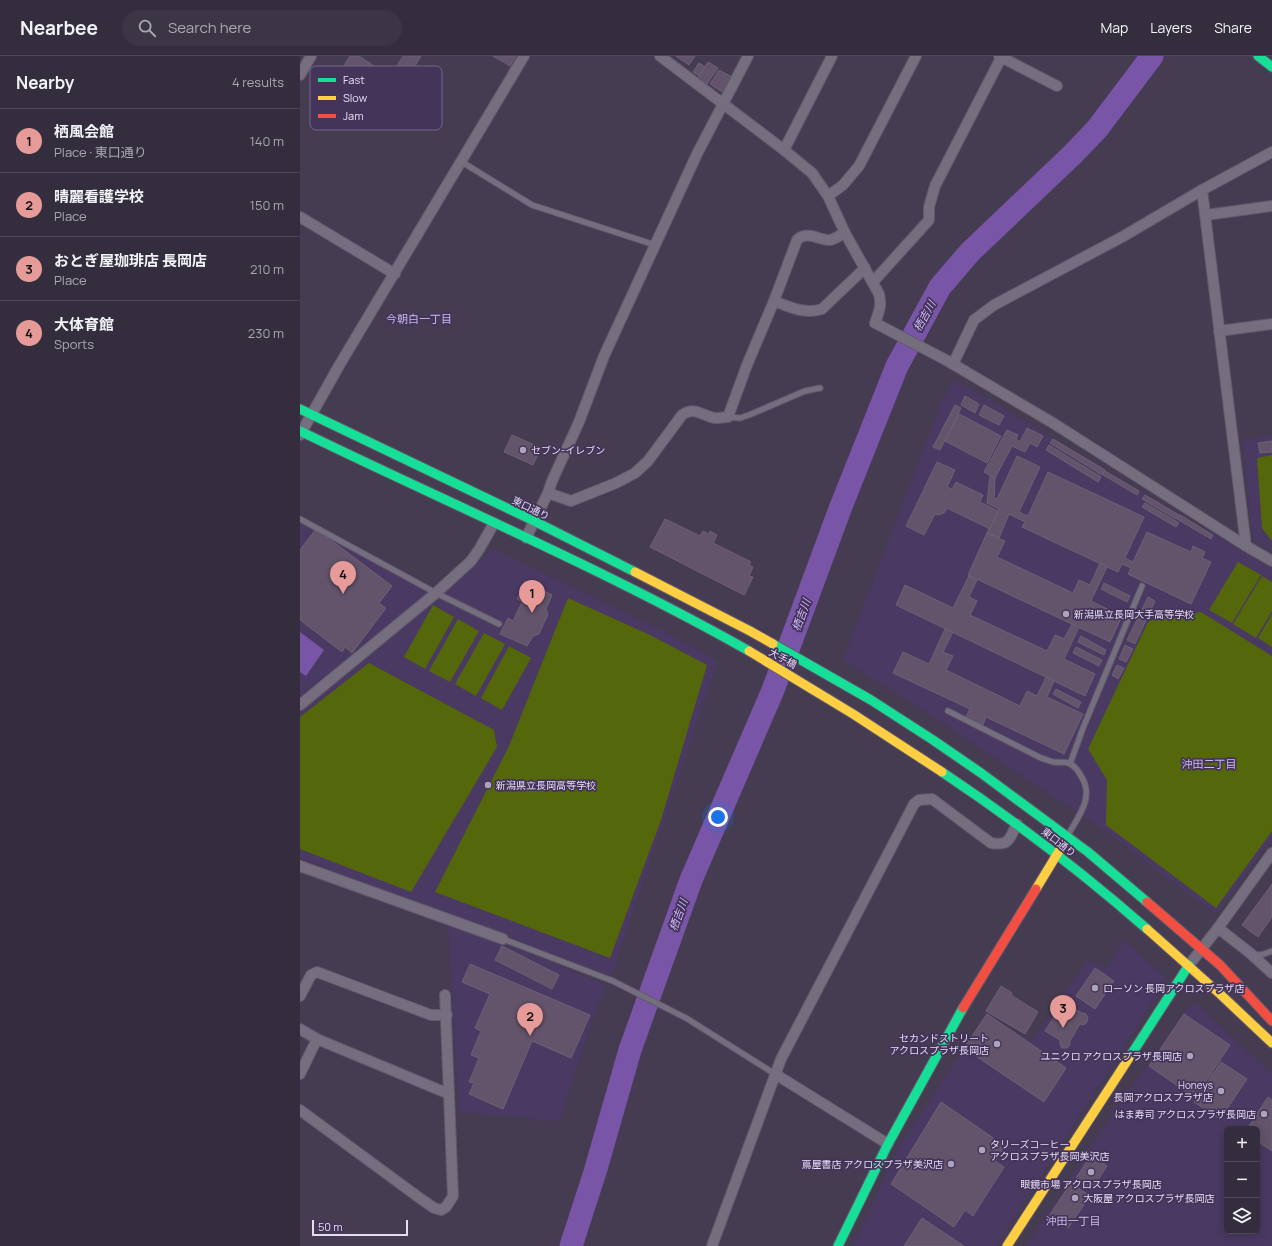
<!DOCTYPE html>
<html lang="en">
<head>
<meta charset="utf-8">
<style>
  body { margin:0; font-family:Manrope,"Noto Sans JP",sans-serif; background:#3c3545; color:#f1f3f6 }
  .controls { position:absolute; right:12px; bottom:12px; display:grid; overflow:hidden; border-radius:6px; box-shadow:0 2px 10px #0003 }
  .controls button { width:36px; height:36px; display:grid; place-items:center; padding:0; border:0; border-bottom:1px solid #4e4958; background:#342d3e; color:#f1f3f6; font:20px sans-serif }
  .scale { position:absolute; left:12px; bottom:10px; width:96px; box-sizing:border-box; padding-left:4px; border:2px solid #e5dcf4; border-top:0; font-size:11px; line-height:14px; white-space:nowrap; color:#e5dcf4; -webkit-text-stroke:3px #44345a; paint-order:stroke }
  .you { position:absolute; left:418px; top:761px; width:14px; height:14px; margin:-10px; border:3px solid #fff; border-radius:50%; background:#1a73e8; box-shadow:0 0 0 6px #1a73e833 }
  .badge { display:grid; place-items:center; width:26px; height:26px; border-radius:50%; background:#e69b98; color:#111; font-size:13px; font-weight:700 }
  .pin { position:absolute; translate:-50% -33px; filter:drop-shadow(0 1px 2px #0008) }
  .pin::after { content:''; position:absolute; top:21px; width:14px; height:12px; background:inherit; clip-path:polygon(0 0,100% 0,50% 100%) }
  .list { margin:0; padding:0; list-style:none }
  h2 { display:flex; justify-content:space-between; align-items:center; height:52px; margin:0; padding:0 16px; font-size:17px }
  h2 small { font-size:13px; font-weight:400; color:#a9a8b0 }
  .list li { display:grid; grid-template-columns:26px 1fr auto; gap:12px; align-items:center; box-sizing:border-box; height:64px; padding:0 16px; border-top:1px solid #4e4958 }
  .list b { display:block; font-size:15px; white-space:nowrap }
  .list p { margin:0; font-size:13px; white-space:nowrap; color:#a9a8b0 }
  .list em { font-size:13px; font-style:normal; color:#a9a8b0 }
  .icon { flex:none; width:22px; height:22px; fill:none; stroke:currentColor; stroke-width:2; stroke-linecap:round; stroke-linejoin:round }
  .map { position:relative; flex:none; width:972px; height:1190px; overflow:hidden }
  header { display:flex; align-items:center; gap:24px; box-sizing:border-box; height:56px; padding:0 20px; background:#342d3e; border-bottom:1px solid #4e4958 }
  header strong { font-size:19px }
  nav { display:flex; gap:22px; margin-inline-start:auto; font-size:14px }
  .search { width:280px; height:36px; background:#3c3545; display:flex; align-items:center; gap:10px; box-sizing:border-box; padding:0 14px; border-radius:22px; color:#a9a8b0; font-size:15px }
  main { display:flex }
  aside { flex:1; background:#342d3e }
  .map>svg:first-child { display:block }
</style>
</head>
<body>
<header>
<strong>Nearbee</strong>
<div class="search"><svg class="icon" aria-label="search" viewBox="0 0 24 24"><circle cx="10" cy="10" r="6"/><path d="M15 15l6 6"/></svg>Search here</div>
<nav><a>Map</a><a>Layers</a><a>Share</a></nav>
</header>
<main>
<aside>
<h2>Nearby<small>4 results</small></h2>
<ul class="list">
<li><span class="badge">1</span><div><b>栖風会館</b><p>Place · 東口通り</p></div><em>140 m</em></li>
<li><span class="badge">2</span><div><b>晴麗看護学校</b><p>Place</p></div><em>150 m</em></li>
<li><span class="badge">3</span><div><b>おとぎ屋珈琲店 長岡店</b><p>Place</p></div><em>210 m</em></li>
<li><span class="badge">4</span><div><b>大体育館</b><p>Sports</p></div><em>230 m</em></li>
</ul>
</aside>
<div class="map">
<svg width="972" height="1190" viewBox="0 0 972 1190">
  <rect width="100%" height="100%" fill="#453c52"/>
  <g fill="#4a3962" fill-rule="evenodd">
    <polygon points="656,324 972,513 972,783 916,858 790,764 708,711 617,650 543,604 643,342"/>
    <polygon points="972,380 972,495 953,484 943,384"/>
    <polygon points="0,459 134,531 0,641"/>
    <polygon points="193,493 362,574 418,605 313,915 308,919 0,802 0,656 138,542"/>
    <polygon points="148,869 246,903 305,929 304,938 297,950 281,997 260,1065 159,1056"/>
    <polygon points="824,884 865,921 862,931 696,1190 553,1190 598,1093 647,1019 686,956 731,986 788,904 807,913"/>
    <path d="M897,948L972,1019V1190H726L743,1165L821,1045L844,1014L885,954ZM927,1073H957V1175H927Z"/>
  </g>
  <g fill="#55670b">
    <polygon points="972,399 972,485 962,472 957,402"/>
    <polygon points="938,506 961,519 932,567 909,554"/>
    <polygon points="962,520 972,526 972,555 956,582 933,568"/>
    <polygon points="268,542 350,579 407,609 361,764 310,902 135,836 209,690"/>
    <polygon points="133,549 154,561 125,613 104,601"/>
    <polygon points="878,552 891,558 901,556 972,600 972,775 916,852 806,769 807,724 788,693 848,566"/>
    <polygon points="972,558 972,591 958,582"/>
    <polygon points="158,563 179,575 150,626 129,615"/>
    <polygon points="184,577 205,588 176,640 155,628"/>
    <polygon points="209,590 231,602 202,654 181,642"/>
    <polygon points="69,607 194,674 197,691 111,836 0,793 0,661"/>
  </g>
  <polygon fill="#7855a6" points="0,576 24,594 6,620 0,616"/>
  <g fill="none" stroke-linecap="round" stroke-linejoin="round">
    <polyline stroke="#7855a6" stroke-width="23" points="271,1190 295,1116 330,994 391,824 473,634 540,453 597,310 640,231 670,196 772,99 797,73 852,0"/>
  </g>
  <g fill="#63536b" stroke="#6c6273">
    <polygon points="50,0 59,0 74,10 65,25 43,11"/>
    <polygon points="103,0 121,0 96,42 83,34"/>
    <polygon points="193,0 216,0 210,10"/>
    <polygon points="376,0 395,0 389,9"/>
    <polygon points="408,6 418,12 407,28 398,22"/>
    <polygon points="399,7 405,11 399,20 393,16"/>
    <polygon points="419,14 432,21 422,36 410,28"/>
    <polygon points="665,340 679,348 675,357 661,349"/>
    <polygon points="655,349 661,352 640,394 633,391"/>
    <polygon points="684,349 704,360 699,369 679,359"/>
    <polygon points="659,358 701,380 687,407 645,385"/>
    <polygon points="727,372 743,380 737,391 730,387 725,396 712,390 695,422 684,416 707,374 718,379 716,383 720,386"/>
    <polygon points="212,379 241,392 233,409 204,396"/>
    <polygon points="753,383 805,414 802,419 750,387"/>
    <polygon points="972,385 972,396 960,397 958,387"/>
    <polygon points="749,389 801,421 798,426 746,394"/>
    <polygon points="717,400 740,411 719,456 728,460 748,416 844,461 825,502 833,506 847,476 891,496 893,490 905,496 902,502 911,506 891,548 828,518 831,512 822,508 818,516 722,471 725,466 709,458 699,482 687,477 699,453 687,447 690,419 695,422 694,442 697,443"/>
    <polygon points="637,406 655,414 647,431 652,433 656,426 683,439 680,446 698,455 690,473 647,452 644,457 638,459 635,458 624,479 606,470"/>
    <polygon points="805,415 839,435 837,439 803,419"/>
    <polygon points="845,439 879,459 876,463 842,443"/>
    <polygon points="845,447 879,467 876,471 842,451"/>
    <polygon points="880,459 913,479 911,483 877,463"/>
    <polygon points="365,463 400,480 403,475 409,478 410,475 417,479 413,487 451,506 449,509 453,511 449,520 453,521 444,539 350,491"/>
    <polygon points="16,473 92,530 79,547 86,552 52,597 45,591 42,596 0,564 0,494"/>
    <polygon points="687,477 705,485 697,501 773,537 779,524 790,529 800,507 807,511 791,545 822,560 810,586 668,519"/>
    <polygon points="669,520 677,524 669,541 677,545 670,559 747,595 755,579 764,583 772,568 779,571 764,603 795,618 785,640 596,549 605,529 653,552"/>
    <polygon points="225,525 252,539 246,553 248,558 239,578 233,580 227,590 200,578 208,562 213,565 222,546 217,543"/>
    <polygon points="804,527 830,540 827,546 801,533"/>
    <polygon points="848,541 855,545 835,588 827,584"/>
    <polygon points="645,573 653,576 643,596 653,600 646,614 720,650 727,635 737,640 746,621 754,625 747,641 783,658 764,698 686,661 683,669 666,661 670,653 593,617 603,596 629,608"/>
    <polygon points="781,580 806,594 804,599 778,586"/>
    <polygon points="825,589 833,593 826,606 819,603"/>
    <polygon points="776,591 802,604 799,610 773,597"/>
    <polygon points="817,609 824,612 818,623 812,619"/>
    <polygon points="756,633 781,646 778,652 753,638"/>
    <polygon points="972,828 972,861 958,881 942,869"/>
    <polygon points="202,890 259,919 252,933 195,904"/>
    <polygon points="170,908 290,959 271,1002 232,985 203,1053 169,1038 174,1027 169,1026 179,1002 171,999 181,975 175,972 190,938 162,926"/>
    <polygon points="795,912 814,925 795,953 776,940"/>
    <polygon points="701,930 712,937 711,939 738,956 725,978 686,955"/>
    <polygon points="767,948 782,957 786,958 788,962 787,966 784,969 780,968 770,985 770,989 767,992 762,992 760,988 760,984 745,975 756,958 759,960"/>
    <polygon points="687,958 766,1012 744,1046 664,992"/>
    <polygon points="884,958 930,989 895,1042 849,1010"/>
    <polygon points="921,1006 947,1023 920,1063 894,1046"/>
    <polygon points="968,1041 972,1044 972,1095 957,1085 957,1073 947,1073"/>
    <polygon points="641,1046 705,1090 695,1105 704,1111 673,1160 665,1154 654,1171 591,1128"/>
    <polygon points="791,1099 807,1110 792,1133 776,1122"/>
    <polygon points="771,1127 790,1140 768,1172 749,1160"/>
    <polygon points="622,1162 664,1190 604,1190"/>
  </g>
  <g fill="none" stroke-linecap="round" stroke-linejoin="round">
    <g stroke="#61596b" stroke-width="7">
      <g id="lane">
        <polyline points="162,106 232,149 355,189"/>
        <polyline points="428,361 440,362 449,359 505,335 520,332"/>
        <polyline points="0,463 136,537 199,568"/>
        <path d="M648,655L741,702C745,703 749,705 753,706C759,707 766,705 771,708C775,711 779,716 781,720C795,741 778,761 768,779"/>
        <polyline points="770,708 783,672 842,530"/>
        <polyline points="203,883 313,925 386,962 475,1018"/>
        <polyline points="953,898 961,899 972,895"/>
      </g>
    </g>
    <g stroke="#61596b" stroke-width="12">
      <g id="street">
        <path d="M360,0L484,94L512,117L528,140L545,177L579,238C582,249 579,256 575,267L646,304L753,367L946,490L972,505"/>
        <polyline points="699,0 757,30"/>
        <polyline points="0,19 11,0"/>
        <polyline points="484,94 532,0"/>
        <polyline points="902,134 946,490"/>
        <polyline points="528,140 543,129 559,110 616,0"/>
        <polyline points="906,159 972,150"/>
        <polyline points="0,161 95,218"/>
        <polyline points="573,226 629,164 629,151 635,130 702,0"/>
        <path d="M474,245C490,251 506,259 522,253L565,212"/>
        <polyline points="919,275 972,268"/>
        <polyline points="653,308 674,264 694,249 822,181 902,134 972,96"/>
        <polyline points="0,379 40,308 224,0"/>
        <path d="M248,437L271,445L316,427L335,417L348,405L382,359C394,350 403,360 415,362C420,362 424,361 428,361L447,309L474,245L497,184C507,174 518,184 530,184C535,183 540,179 545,177"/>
        <polyline points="226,482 248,437 252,425 279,366 304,300 397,98 448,0"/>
        <polyline points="0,649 136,537 171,505 180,492 194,467"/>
        <polyline points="0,810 203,883"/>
        <polyline points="918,872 950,897 972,917"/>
        <polyline points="889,909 918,872 972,797"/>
        <polyline points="0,940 11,919 17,916 131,959 147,959"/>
        <polyline points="0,973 17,983 149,1038"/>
        <polyline points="0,1018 17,983"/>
        <polyline points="475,1018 588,1088"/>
        <polyline points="0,1054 121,1143 134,1152 141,1154 146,1151 153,1140 145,939"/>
        <path d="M412,1190L481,1003L614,748L619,744L632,743L691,787C710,790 709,783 717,768"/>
      </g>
    </g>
    <g stroke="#61596b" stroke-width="11">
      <g id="fast">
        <polyline points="958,0 972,11"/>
        <polyline points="0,353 234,465 335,516"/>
        <path d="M0,375C150,448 304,513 449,595"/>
        <polyline points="473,588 571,644 633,684 681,717 788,796 847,846"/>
        <path d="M642,716C714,764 782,816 847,873"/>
        <polyline points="829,1002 889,909"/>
        <polyline points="538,1190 588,1088 663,952"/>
      </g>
    </g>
    <g stroke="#61596b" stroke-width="11">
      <g id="slow">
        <polyline points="335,516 450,575 473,588"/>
        <polyline points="449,595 553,658 642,716"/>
        <polyline points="736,833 762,790"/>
        <polyline points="847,873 920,938 972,987"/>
        <polyline points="707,1190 829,1002"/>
      </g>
    </g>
    <g stroke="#61596b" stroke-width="11">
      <g id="jam">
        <polyline points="847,846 920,909 972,965"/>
        <polyline points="663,952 736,833"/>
      </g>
    </g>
    <use href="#lane" stroke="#756e7e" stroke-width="5"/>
    <use href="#street" stroke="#756e7e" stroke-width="10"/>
    <use href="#fast" stroke="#16e098" stroke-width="9"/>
    <use href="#slow" stroke="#ffcf43" stroke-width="9"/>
    <use href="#jam" stroke="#f24e42" stroke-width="9"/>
  </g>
  <g fill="#ada4bb" stroke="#44345a" stroke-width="1.5">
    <circle cx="223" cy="394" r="4"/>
    <circle cx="766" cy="558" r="4"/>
    <circle cx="188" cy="729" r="4"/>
    <circle cx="795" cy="932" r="4"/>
    <circle cx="697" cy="988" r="4"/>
    <circle cx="890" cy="1000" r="4"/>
    <circle cx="921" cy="1035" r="4"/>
    <circle cx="964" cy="1058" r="4"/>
    <circle cx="682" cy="1094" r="4"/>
    <circle cx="651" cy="1108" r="4"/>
    <circle cx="791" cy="1116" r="4"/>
    <circle cx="775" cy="1142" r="4"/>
  </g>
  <g text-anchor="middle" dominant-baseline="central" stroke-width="3.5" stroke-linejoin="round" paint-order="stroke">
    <g font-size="10" fill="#e5dcf4" stroke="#44345a" text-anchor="start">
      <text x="231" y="394">セブン-イレブン</text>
      <text x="774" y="558">新潟県立長岡大手高等学校</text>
      <text x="196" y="729">新潟県立長岡高等学校</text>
      <text x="803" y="932">ローソン 長岡アクロスプラザ店</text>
      <text x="689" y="982" text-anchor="end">セカンドストリート<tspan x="689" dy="12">アクロスプラザ長岡店</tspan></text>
      <text x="882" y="1000" text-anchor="end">ユニクロ アクロスプラザ長岡店</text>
      <text x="913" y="1029" text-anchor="end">Honeys<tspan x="913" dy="12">長岡アクロスプラザ店</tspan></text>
      <text x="956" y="1058" text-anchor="end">はま寿司 アクロスプラザ長岡店</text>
      <text x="690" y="1088">タリーズコーヒー<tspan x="690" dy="12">アクロスプラザ長岡美沢店</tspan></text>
      <text x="643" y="1108" text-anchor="end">蔦屋書店 アクロスプラザ美沢店</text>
      <text x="791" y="1128" text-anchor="middle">眼鏡市場 アクロスプラザ長岡店</text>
      <text x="783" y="1142">大阪屋 アクロスプラザ長岡店</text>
    </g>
    <g font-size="10" fill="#e5dcf4" stroke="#44345a">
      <text transform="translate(231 452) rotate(26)">東口通り</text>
      <text transform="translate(483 602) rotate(29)">大手橋</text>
      <text transform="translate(759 786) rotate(38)">東口通り</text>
    </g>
    <g font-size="11" font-style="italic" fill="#d2b7fb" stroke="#44345a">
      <text transform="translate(624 260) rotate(-61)">栖吉川</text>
      <text transform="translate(501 559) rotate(-70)">栖吉川</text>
      <text transform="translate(378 859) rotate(-70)">栖吉川</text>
    </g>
    <g font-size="11" fill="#cab8e7" stroke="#44345a">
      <text x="119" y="262">今朝白一丁目</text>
      <text x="909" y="707">沖田二丁目</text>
      <text x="773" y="1164">沖田一丁目</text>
    </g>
  </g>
  <rect x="10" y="10" width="132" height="64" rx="6" fill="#44345a" stroke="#746688" stroke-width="1"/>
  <rect x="18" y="22" width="18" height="4" fill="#16e098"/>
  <rect x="18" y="40" width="18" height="4" fill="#ffcf43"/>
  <rect x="18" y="58" width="18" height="4" fill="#f24e42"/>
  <g font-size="11" fill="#e5dcf4">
    <text x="43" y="28">Fast</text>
    <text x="43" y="46">Slow</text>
    <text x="43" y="64">Jam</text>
  </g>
</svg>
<div class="controls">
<button>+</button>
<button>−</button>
<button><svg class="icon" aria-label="layers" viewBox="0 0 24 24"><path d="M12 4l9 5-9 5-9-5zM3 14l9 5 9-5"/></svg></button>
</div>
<div class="scale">50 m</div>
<div class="you"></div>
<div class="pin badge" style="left:232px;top:557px">1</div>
<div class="pin badge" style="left:230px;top:980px">2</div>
<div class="pin badge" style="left:763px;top:972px">3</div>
<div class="pin badge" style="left:43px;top:538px">4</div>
</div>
</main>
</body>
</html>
